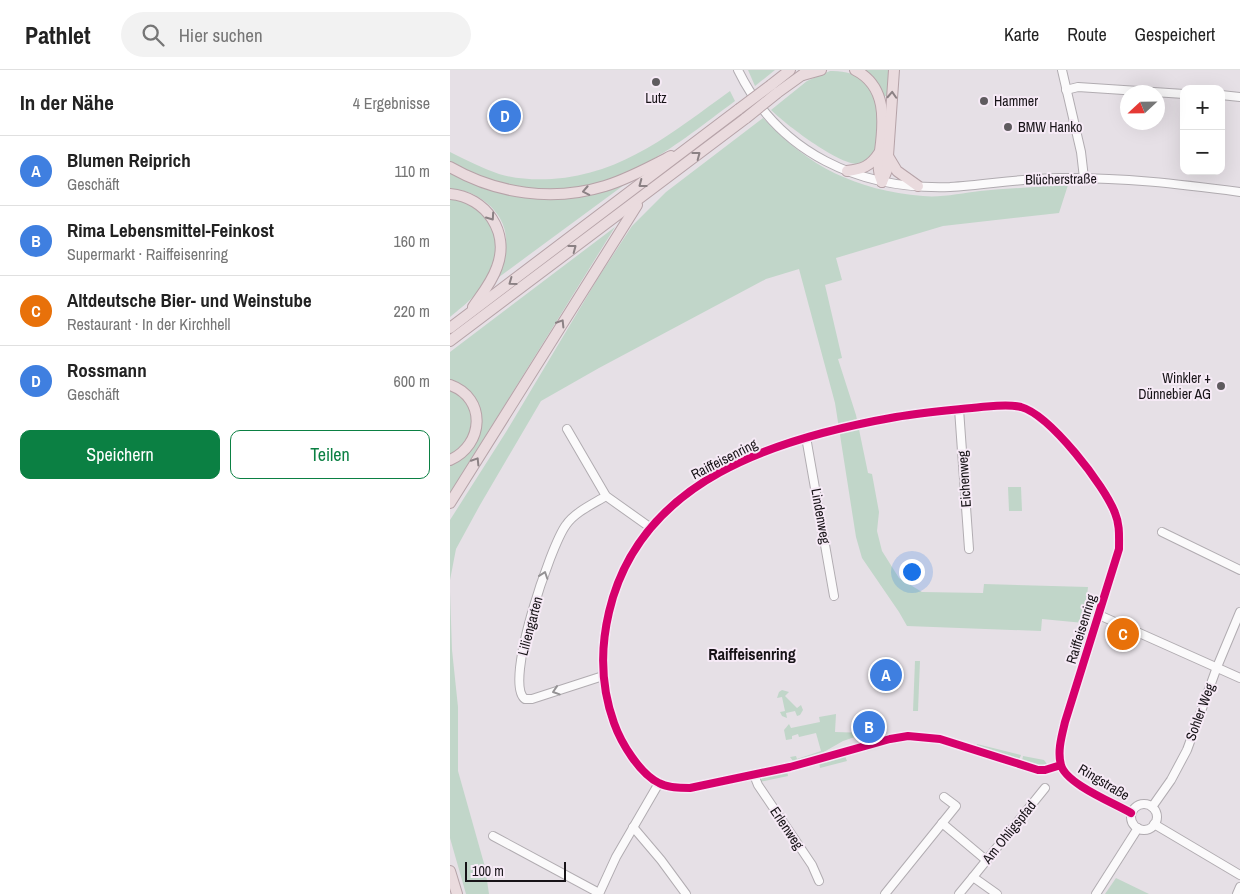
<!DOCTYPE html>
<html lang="de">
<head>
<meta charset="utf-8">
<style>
  body { margin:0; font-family:"Archivo Narrow",sans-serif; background:#f2f2f2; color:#222 }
  .controls { position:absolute; right:15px; top:15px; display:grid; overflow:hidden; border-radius:10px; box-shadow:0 5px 20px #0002 }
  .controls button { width:45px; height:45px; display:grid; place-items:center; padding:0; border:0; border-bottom:1px solid #e0e0e0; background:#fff; color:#222; font:25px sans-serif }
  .compass { position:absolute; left:670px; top:15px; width:45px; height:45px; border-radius:50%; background:#fff; box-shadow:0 5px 20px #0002; rotate:248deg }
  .scale { position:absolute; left:15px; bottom:12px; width:101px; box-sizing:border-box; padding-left:5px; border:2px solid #171317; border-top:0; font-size:14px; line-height:18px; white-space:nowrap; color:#171317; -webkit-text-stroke:4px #f6eaf6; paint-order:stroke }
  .you { position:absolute; left:461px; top:501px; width:18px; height:18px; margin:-12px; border:4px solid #fff; border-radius:50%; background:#1a73e8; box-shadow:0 0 0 8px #1a73e833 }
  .badge { display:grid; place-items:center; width:32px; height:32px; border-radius:50%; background:#0b8043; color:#fff; font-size:16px; font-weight:700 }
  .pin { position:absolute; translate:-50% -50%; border:2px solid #fff; box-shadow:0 1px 5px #0006 }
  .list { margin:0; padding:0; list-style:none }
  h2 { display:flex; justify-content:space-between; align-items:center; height:65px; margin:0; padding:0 20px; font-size:21px }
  h2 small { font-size:16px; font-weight:400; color:#767676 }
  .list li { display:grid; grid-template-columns:32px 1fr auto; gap:15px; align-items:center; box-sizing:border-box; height:70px; padding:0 20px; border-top:1px solid #e0e0e0 }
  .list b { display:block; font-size:19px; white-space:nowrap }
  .list p { margin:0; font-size:16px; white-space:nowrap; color:#767676 }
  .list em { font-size:16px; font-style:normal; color:#767676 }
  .actions { display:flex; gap:10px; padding:15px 20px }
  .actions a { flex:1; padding:11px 0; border:1px solid #0b8043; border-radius:10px; text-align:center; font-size:18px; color:#0b8043 }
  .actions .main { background:#0b8043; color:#fff }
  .icon { flex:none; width:28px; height:28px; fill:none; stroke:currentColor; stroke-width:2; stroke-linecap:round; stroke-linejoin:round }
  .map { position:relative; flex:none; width:790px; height:824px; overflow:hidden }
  header { display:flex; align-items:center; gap:30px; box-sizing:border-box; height:70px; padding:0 25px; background:#fff; border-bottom:1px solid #e0e0e0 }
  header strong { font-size:24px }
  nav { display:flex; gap:28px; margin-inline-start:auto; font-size:18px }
  .search { width:350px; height:45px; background:#f2f2f2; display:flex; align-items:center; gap:12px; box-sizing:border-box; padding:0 18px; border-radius:28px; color:#767676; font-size:19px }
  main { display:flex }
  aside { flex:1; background:#fff }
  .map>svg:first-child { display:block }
</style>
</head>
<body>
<header>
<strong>Pathlet</strong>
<div class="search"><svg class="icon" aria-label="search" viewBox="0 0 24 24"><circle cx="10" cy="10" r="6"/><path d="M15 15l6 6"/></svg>Hier suchen</div>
<nav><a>Karte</a><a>Route</a><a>Gespeichert</a></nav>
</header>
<main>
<aside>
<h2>In der Nähe<small>4 Ergebnisse</small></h2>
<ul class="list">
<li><span class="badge" style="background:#3f7fe0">A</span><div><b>Blumen Reiprich</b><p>Geschäft</p></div><em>110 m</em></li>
<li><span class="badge" style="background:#3f7fe0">B</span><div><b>Rima Lebensmittel-Feinkost</b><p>Supermarkt · Raiffeisenring</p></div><em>160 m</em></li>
<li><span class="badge" style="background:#e8710a">C</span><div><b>Altdeutsche Bier- und Weinstube</b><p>Restaurant · In der Kirchhell</p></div><em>220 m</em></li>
<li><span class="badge" style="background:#3f7fe0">D</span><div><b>Rossmann</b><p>Geschäft</p></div><em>600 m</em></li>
</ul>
<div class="actions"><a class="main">Speichern</a><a>Teilen</a></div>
</aside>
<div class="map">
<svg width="790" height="824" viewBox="0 0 790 824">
  <rect width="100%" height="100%" fill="#e6e0e6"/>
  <g fill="#c1d6c9">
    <polygon points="298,0 325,0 305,16"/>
    <polygon points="413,0 441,0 439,26 433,26"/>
    <path d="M380,1C408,0 424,14 428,41C430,54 427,71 425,84C422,89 416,93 409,94C390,96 335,54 321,40L357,11Z"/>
    <path d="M280,21L285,31C224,76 174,121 95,119C74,119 51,116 31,108C20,103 10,98 0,93V82C16,90 32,98 49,104C66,109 84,110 102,109C174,104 223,62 280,21Z"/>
    <path d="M313,48C359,97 405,120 473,126C490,128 513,123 530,121C560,118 589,117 618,115L609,143L493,156L386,188L392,210L375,215L392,288L388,289L406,345L418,403L422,404L429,442L427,461L432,481L449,508L472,522L533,523L534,514L638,517L634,553L592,549L591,561L457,556L449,542L412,488L406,467L385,333L349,199L316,209L149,298L91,331L30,435L6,479L0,510V450L56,362L148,208L182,156L216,122Z"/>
    <path d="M0,102C41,126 89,131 136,125C149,124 162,118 174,115L49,207C53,194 57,181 56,168C55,141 26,119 0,119Z"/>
    <path d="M0,127C7,129 17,130 22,133C43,148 52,174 43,198C36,218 16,234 0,247Z"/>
    <path d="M165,157L0,423V394C20,386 24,371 31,353L3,311L0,310V282Z"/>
    <path d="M0,319C22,330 29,356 13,376C10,379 4,382 0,384Z"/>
    <polygon points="558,417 571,417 572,441 559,441"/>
    <polygon points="0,522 2,580 8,637 8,701 35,797 39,824 16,824 0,768"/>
    <polygon points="465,591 470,591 468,641 463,641"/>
    <polygon points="332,620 339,622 335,626 347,638 351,635 353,640 350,645 347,646 345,641 336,643 337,648 332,646 330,642 335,641 332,627 327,628 329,622"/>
    <polygon points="386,644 385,662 417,663 393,671 372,683 343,691 340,687 346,686 347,689 371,681 366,663 349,667 348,664 342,666 342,669 336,670 334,660 339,654 341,658 370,652 369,647"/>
    <polygon points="527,674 571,685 569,690 526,677"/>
    <polygon points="395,686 397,691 370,698 369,693"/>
    <path d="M573,686L594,690L597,694C588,697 581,694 572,691Z"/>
    <polygon points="337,701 338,706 309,712 313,707"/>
    <polygon points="666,808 699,824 655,824"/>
  </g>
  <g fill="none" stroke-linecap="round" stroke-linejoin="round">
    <g stroke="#b1acb1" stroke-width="10">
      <g id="minor">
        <path d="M288,0C329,84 410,120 500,117C536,115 573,108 609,108C670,107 730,114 790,122"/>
        <polyline points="612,0 631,82 634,108"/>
        <polyline points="616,20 628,17 734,24"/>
        <polyline points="771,25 790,27"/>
        <polyline points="509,339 519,479"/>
        <polyline points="117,359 156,426 201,458"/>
        <polyline points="356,367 384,526"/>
        <polyline points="712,462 790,500"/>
        <polyline points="649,545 790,608"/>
        <path d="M153,606L82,629H75C53,614 101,475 116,455C125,442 143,434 156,426"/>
        <path d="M611,695L595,700H588L490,669L458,666L440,669L340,697L240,718C230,718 218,718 209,713C190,704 171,673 164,653C151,617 150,580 159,542C190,409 327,368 446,347C474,342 503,340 531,337C544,336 559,334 571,337C600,345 655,416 665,443C670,455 669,466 669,479L615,652C612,665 607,681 611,695C616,714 664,733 681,743"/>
        <polyline points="304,705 308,715 362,795 369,811"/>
        <circle cx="694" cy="747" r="13"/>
        <polyline points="702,737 721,710 737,680 767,597 790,542"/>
        <polyline points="492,753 536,790"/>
        <polyline points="704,754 790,805"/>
        <polyline points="183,757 211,790 236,824"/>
        <polyline points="43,766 149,823"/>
        <polyline points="523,807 595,718"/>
        <polyline points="149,824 166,787 209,713"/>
        <polyline points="435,824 506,736 494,727"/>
        <polyline points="509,824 523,807 547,824"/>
        <polyline points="646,824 688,758"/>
        <polyline points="787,824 790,817"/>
      </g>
    </g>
    <g stroke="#b6a3a8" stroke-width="12">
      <g id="highway">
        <path d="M405,0C437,16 434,51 430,81C429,93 427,101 432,112"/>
        <polyline points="353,5 371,0"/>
        <polyline points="321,15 340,0"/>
        <polyline points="327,23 359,0"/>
        <polyline points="438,86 447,101 468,116"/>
        <path d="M0,97C47,124 103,132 155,116C178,109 200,97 221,86"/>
        <path d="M397,101C412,99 420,97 429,83"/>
        <polyline points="432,112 437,100 444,0"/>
        <path d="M0,124C36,127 60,162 47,197C42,212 32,224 23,237"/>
        <polyline points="0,258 289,39"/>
        <polyline points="0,271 296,48"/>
        <path d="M0,315C37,328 34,375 0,390"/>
        <polyline points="0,433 187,135"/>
        <polyline points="0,801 7,824"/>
      </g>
    </g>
    <use href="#minor" stroke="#fbfafb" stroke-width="8"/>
    <use href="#highway" stroke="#eadbde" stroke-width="10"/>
    <g stroke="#b6a3a8" stroke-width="12" stroke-linecap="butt">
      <g id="highway-bridge">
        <polyline points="289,39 321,15"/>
        <polyline points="296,48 327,23"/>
      </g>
    </g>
    <use href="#highway-bridge" stroke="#eadbde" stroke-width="10"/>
    <g stroke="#f6eaf6" stroke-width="11">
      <path id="cycleway" d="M611,695L595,700H588L490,669L458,666L440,669L340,697L240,718C230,718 218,718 209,713C190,704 171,673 164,653C151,617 150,580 159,542C190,409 327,368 446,347C474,342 503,340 531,337C544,336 559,334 571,337C600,345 655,416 665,443C670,455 669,466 669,479L615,652C612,665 607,681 611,695C616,714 664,733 681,743"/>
    </g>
    <use href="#cycleway" stroke="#d6006c" stroke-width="8"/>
  </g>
  <defs><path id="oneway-chevron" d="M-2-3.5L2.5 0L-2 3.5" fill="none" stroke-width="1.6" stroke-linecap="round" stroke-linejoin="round" transform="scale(1.25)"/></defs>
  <g stroke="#8b8184">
    <use href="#oneway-chevron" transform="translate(442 25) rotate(-87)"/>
    <use href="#oneway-chevron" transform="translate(247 85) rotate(-37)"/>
    <use href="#oneway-chevron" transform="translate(192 114) rotate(143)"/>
    <use href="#oneway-chevron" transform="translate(136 121) rotate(169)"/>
    <use href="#oneway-chevron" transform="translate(41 147) rotate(55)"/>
    <use href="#oneway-chevron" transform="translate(123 178) rotate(-37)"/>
    <use href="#oneway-chevron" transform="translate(62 212) rotate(144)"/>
    <use href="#oneway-chevron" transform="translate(111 253) rotate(-58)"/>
    <use href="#oneway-chevron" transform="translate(26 391) rotate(-58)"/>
  </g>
  <g stroke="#949294">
    <use href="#oneway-chevron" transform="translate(94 505) rotate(-71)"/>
    <use href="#oneway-chevron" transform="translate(106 621) rotate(162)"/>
  </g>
  <g fill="#5f5b5f" stroke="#f6eaf6" stroke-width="2">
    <circle cx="206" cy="12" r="5"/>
    <circle cx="534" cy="31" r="5"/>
    <circle cx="558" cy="57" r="5"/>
    <circle cx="771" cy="316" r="5"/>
  </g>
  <g text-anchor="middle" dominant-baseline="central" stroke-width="4" stroke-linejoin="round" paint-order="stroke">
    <g font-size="14" fill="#171317" stroke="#f6eaf6" text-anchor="start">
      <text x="206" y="28" text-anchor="middle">Lutz</text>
      <text x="544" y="31">Hammer</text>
      <text x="568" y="57">BMW Hanko</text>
      <text x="761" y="308" text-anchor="end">Winkler +<tspan x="761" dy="16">Dünnebier AG</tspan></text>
    </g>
    <g font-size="14" fill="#171317" stroke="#f6eaf6">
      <text transform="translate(611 109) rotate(-1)">Blücherstraße</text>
      <text transform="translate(274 389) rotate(-27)">Raiffeisenring</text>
      <text transform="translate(514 409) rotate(-94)">Eichenweg</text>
      <text transform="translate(371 446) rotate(80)">Lindenweg</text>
      <text transform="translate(80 556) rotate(-75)">Liliengarten</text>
      <text transform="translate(631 559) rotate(-73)">Raiffeisenring</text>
      <text transform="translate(750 642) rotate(-70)">Sohler Weg</text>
      <text transform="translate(654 712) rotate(31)">Ringstraße</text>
      <text transform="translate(337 758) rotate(56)">Erlenweg</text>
      <text transform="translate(559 762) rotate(-51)">Am Ohligspfad</text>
    </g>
    <g font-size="16" font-weight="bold" fill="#171317" stroke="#f6eaf6">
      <text x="302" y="584">Raiffeisenring</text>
    </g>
  </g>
</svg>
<div class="controls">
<button>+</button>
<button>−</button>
</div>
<svg class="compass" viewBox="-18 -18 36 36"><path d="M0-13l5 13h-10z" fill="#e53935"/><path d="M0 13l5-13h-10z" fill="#767676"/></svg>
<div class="scale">100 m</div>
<div class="you"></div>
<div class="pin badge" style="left:436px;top:605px;background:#3f7fe0">A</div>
<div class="pin badge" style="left:419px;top:657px;background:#3f7fe0">B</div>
<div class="pin badge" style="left:673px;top:564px;background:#e8710a">C</div>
<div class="pin badge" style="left:55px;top:46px;background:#3f7fe0">D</div>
</div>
</main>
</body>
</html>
